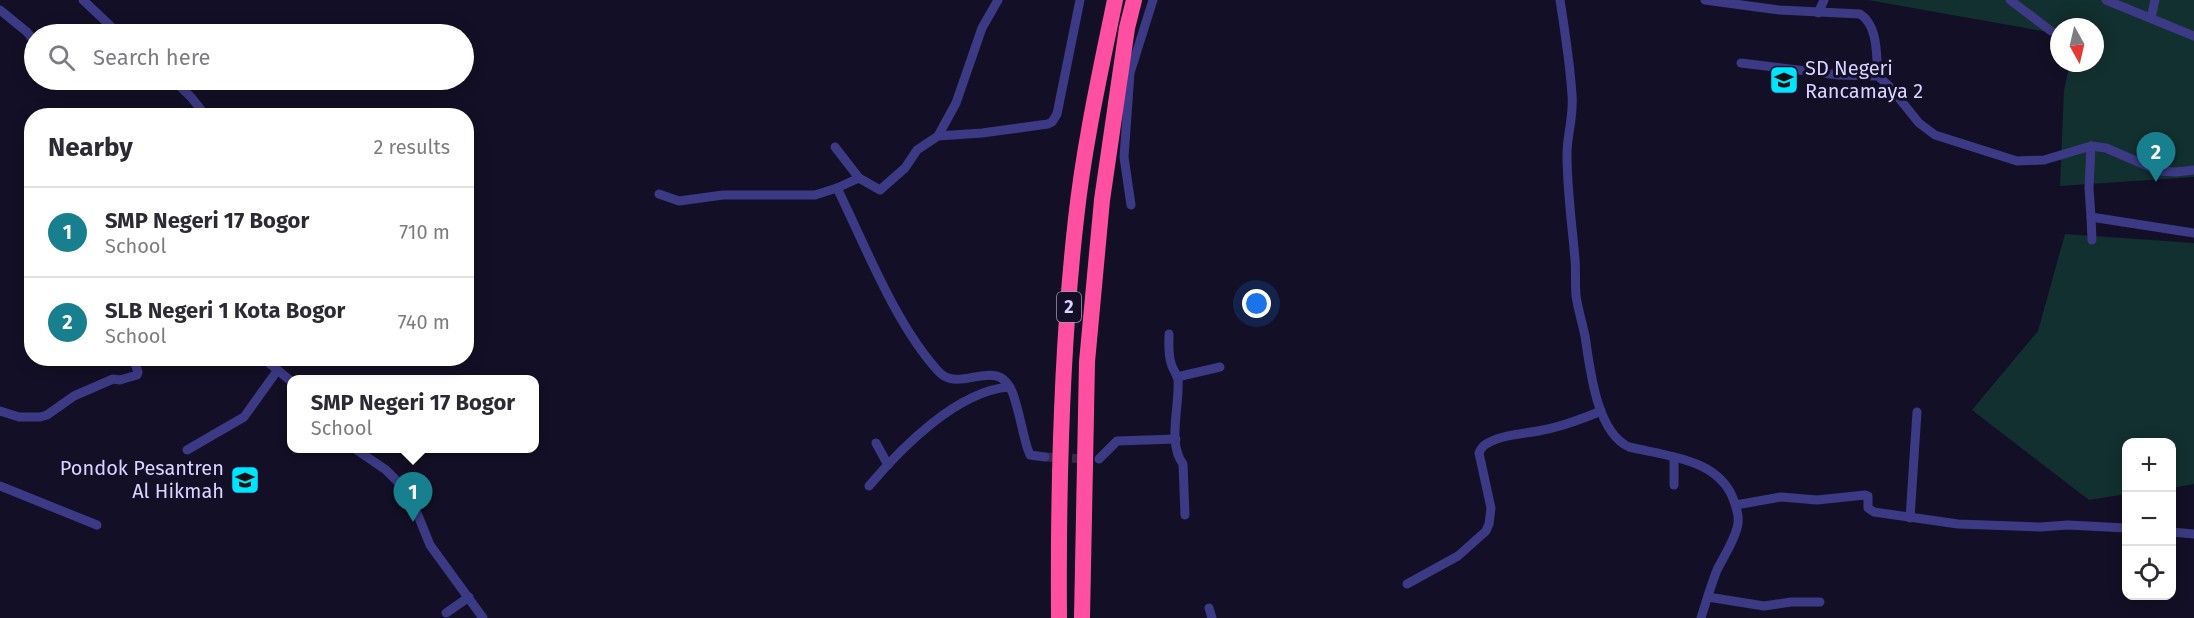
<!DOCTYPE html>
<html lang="en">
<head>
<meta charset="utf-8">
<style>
  body { margin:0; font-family:"Fira Sans",sans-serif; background:#f2f2f3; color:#2b2b33 }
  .controls { position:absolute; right:18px; bottom:18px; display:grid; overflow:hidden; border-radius:12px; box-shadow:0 3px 15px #0003 }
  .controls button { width:54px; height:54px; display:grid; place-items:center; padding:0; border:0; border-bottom:2px solid #e1e1e2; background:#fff; color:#2b2b33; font:30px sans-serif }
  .compass { position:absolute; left:2050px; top:18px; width:54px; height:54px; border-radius:50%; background:#fff; box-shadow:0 3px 15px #0003; rotate:172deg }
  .you { position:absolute; left:1257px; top:304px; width:21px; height:21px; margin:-15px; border:4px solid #fff; border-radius:50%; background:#1a73e8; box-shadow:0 0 0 9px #1a73e833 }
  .badge { display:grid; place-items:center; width:39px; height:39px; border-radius:50%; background:#187f8f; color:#fff; font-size:20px; font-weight:700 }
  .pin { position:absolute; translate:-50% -50px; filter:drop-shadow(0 2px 3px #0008) }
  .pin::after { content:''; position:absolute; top:32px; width:21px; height:18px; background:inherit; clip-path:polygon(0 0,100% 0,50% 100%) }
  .popup { position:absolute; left:287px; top:375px; width:252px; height:78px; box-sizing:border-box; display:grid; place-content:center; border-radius:12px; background:#fff; filter:drop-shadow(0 2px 4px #0005); font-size:20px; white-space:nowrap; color:#7c7c81 }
  .popup b { font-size:22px; color:#2b2b33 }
  .popup::after { content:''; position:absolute; left:50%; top:100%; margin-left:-12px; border:12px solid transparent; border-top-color:#fff }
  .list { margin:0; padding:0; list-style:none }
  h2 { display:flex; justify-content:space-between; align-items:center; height:78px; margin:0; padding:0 24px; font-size:26px }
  h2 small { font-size:20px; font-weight:400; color:#7c7c81 }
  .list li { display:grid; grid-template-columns:39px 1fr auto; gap:18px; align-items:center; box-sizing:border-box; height:90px; padding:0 24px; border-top:2px solid #e1e1e2 }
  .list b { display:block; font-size:22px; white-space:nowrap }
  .list p { margin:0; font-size:20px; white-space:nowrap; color:#7c7c81 }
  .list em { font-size:20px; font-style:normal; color:#7c7c81 }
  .icon { flex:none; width:33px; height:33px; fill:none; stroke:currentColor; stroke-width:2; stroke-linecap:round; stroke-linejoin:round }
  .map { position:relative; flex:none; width:2194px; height:618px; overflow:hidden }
  .search { position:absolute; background:#fff; box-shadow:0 3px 15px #0003; left:24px; top:24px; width:450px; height:66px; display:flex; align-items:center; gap:15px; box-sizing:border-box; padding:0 21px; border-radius:33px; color:#7c7c81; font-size:22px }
  .panel { position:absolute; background:#fff; box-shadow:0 3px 15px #0003; left:24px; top:108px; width:450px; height:258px; border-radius:24px }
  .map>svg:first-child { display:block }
</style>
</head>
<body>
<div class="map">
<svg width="2194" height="618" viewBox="0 0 2194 618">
  <rect width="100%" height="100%" fill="#130f26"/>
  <g fill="#12302f">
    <polygon points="1868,0 2194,0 2194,177 2060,186 2064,90 2070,63 2095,63 2095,27 2059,27 2059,34"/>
    <polygon points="2065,234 2194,243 2194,484 2172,488 2172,442 2126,442 2126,494 2089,500 1972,410 2038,331"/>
  </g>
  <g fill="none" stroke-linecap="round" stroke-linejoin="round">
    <polyline stroke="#312d47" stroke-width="9" stroke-dasharray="9 4.5" stroke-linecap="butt" points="1045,457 1087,459"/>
    <g stroke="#3d3a85" stroke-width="9">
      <polyline points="83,0 119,34"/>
      <path d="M1560,0C1565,32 1570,63 1572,95C1574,115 1567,135 1567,154C1567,190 1572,224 1575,259C1576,271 1575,284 1576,296C1578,309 1582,322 1585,336C1590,368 1596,432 1629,447C1667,456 1720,459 1734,501C1737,510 1740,519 1737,528C1733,543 1724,556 1717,570C1711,585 1706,602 1701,618"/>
      <path d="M1705,0L1779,10L1860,14C1879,26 1876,57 1878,76"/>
      <polyline points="2010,0 2051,31"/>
      <polyline points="2106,0 2194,36"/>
      <polyline points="0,10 27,32 34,41"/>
      <polyline points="1818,13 1824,0"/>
      <polyline points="2151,18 2155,0"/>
      <polyline points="1741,63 1839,75 1878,76 1890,87 1919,123 1935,135 2017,161 2044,160 2091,146 2106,148 2159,171 2176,172 2194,170"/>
      <polyline points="173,80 191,97 206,116"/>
      <polyline points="938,136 956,103 982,28 998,0"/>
      <polyline points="2091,146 2089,188 2091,217 2194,233"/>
      <polyline points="835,147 859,178"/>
      <path d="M837,188C865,245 896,326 939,372C961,395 998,353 1013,394C1019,411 1022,430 1027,447L1030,455L1045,457"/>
      <polyline points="659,194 679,201 723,195 815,195 837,188 859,178 880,190 905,168 917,150 938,136 982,133 1048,124 1052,122 1057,114 1080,0"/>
      <polyline points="1131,205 1124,157 1130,73 1153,0"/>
      <polyline points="2091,217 2092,240"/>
      <path d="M1169,334C1169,343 1168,354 1171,363C1172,369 1177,373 1178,380C1180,405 1167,443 1183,464L1185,515"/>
      <polyline points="263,358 292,382"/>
      <polyline points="1177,377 1220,367"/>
      <polyline points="0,411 19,417 40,417 47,415 74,396 113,379 120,380 137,375 138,372 133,358"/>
      <polyline points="876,443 888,465"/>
      <polyline points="354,448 386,470 406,490 413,503 430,545 483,618"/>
      <polyline points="187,450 244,417 277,371"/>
      <polyline points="1099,459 1117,441 1176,439"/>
      <polyline points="1674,485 1674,457"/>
      <polyline points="0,486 97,525"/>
      <path d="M869,486C901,448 957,391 1009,387"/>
      <polyline points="1736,505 1781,497 1817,500 1865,495 1868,496 1868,508 1874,512 1958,524 2040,527 2068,525 2126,528"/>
      <polyline points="1910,518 1917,412"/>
      <polyline points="2172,532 2194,534"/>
      <path d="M1407,584L1458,556L1486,531L1489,524L1491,508L1479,453C1481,448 1483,445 1488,443C1504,434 1525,434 1543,430C1564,426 1582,419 1601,411"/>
      <polyline points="1708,597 1764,606 1791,602 1820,602"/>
      <polyline points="1209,608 1212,618"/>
      <polyline points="446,613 469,597"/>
    </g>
    <g stroke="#ff4fa3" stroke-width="16">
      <path d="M1059,618C1058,485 1061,351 1076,219C1084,145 1100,73 1115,0"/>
      <polyline points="1082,618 1087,362 1102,200 1127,28 1134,0"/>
    </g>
  </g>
  <defs>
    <g id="school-square" transform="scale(1.5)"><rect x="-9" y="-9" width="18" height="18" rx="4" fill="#00e5ff" stroke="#130f26"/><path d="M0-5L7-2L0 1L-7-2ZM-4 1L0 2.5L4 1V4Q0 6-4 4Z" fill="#111"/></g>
  </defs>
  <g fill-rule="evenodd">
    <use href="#school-square" x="1784" y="80"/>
    <use href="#school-square" x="245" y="480"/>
  </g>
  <g text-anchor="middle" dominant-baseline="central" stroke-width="6" stroke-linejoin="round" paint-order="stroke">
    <rect fill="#130f26" stroke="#9e99be" stroke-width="1.5" x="1057" y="292" width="24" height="30" rx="4.5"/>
    <g font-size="18" font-weight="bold" fill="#d9d4ff">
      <text x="1069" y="307">2</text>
    </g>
    <g font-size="20" fill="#d9d4ff" stroke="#130f26" text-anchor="start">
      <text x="1805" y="68">SD Negeri<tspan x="1805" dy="23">Rancamaya 2</tspan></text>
      <text x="224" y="468" text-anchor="end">Pondok Pesantren<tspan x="224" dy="23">Al Hikmah</tspan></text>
    </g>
  </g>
</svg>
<div class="controls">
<button>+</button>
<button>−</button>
<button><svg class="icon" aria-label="locate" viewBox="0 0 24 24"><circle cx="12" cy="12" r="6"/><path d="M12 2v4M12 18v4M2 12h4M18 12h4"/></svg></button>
</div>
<svg class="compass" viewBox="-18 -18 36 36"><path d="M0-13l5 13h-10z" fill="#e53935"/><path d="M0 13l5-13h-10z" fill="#7c7c81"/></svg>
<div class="you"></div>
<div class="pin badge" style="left:413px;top:522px">1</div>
<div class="popup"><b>SMP Negeri 17 Bogor</b>School</div>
<div class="pin badge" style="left:2156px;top:182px">2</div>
<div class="search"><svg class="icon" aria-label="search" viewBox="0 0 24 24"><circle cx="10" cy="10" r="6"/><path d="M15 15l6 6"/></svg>Search here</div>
<section class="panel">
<h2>Nearby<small>2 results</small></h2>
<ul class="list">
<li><span class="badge">1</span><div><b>SMP Negeri 17 Bogor</b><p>School</p></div><em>710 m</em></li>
<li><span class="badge">2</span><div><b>SLB Negeri 1 Kota Bogor</b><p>School</p></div><em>740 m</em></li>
</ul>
</section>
</div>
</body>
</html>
